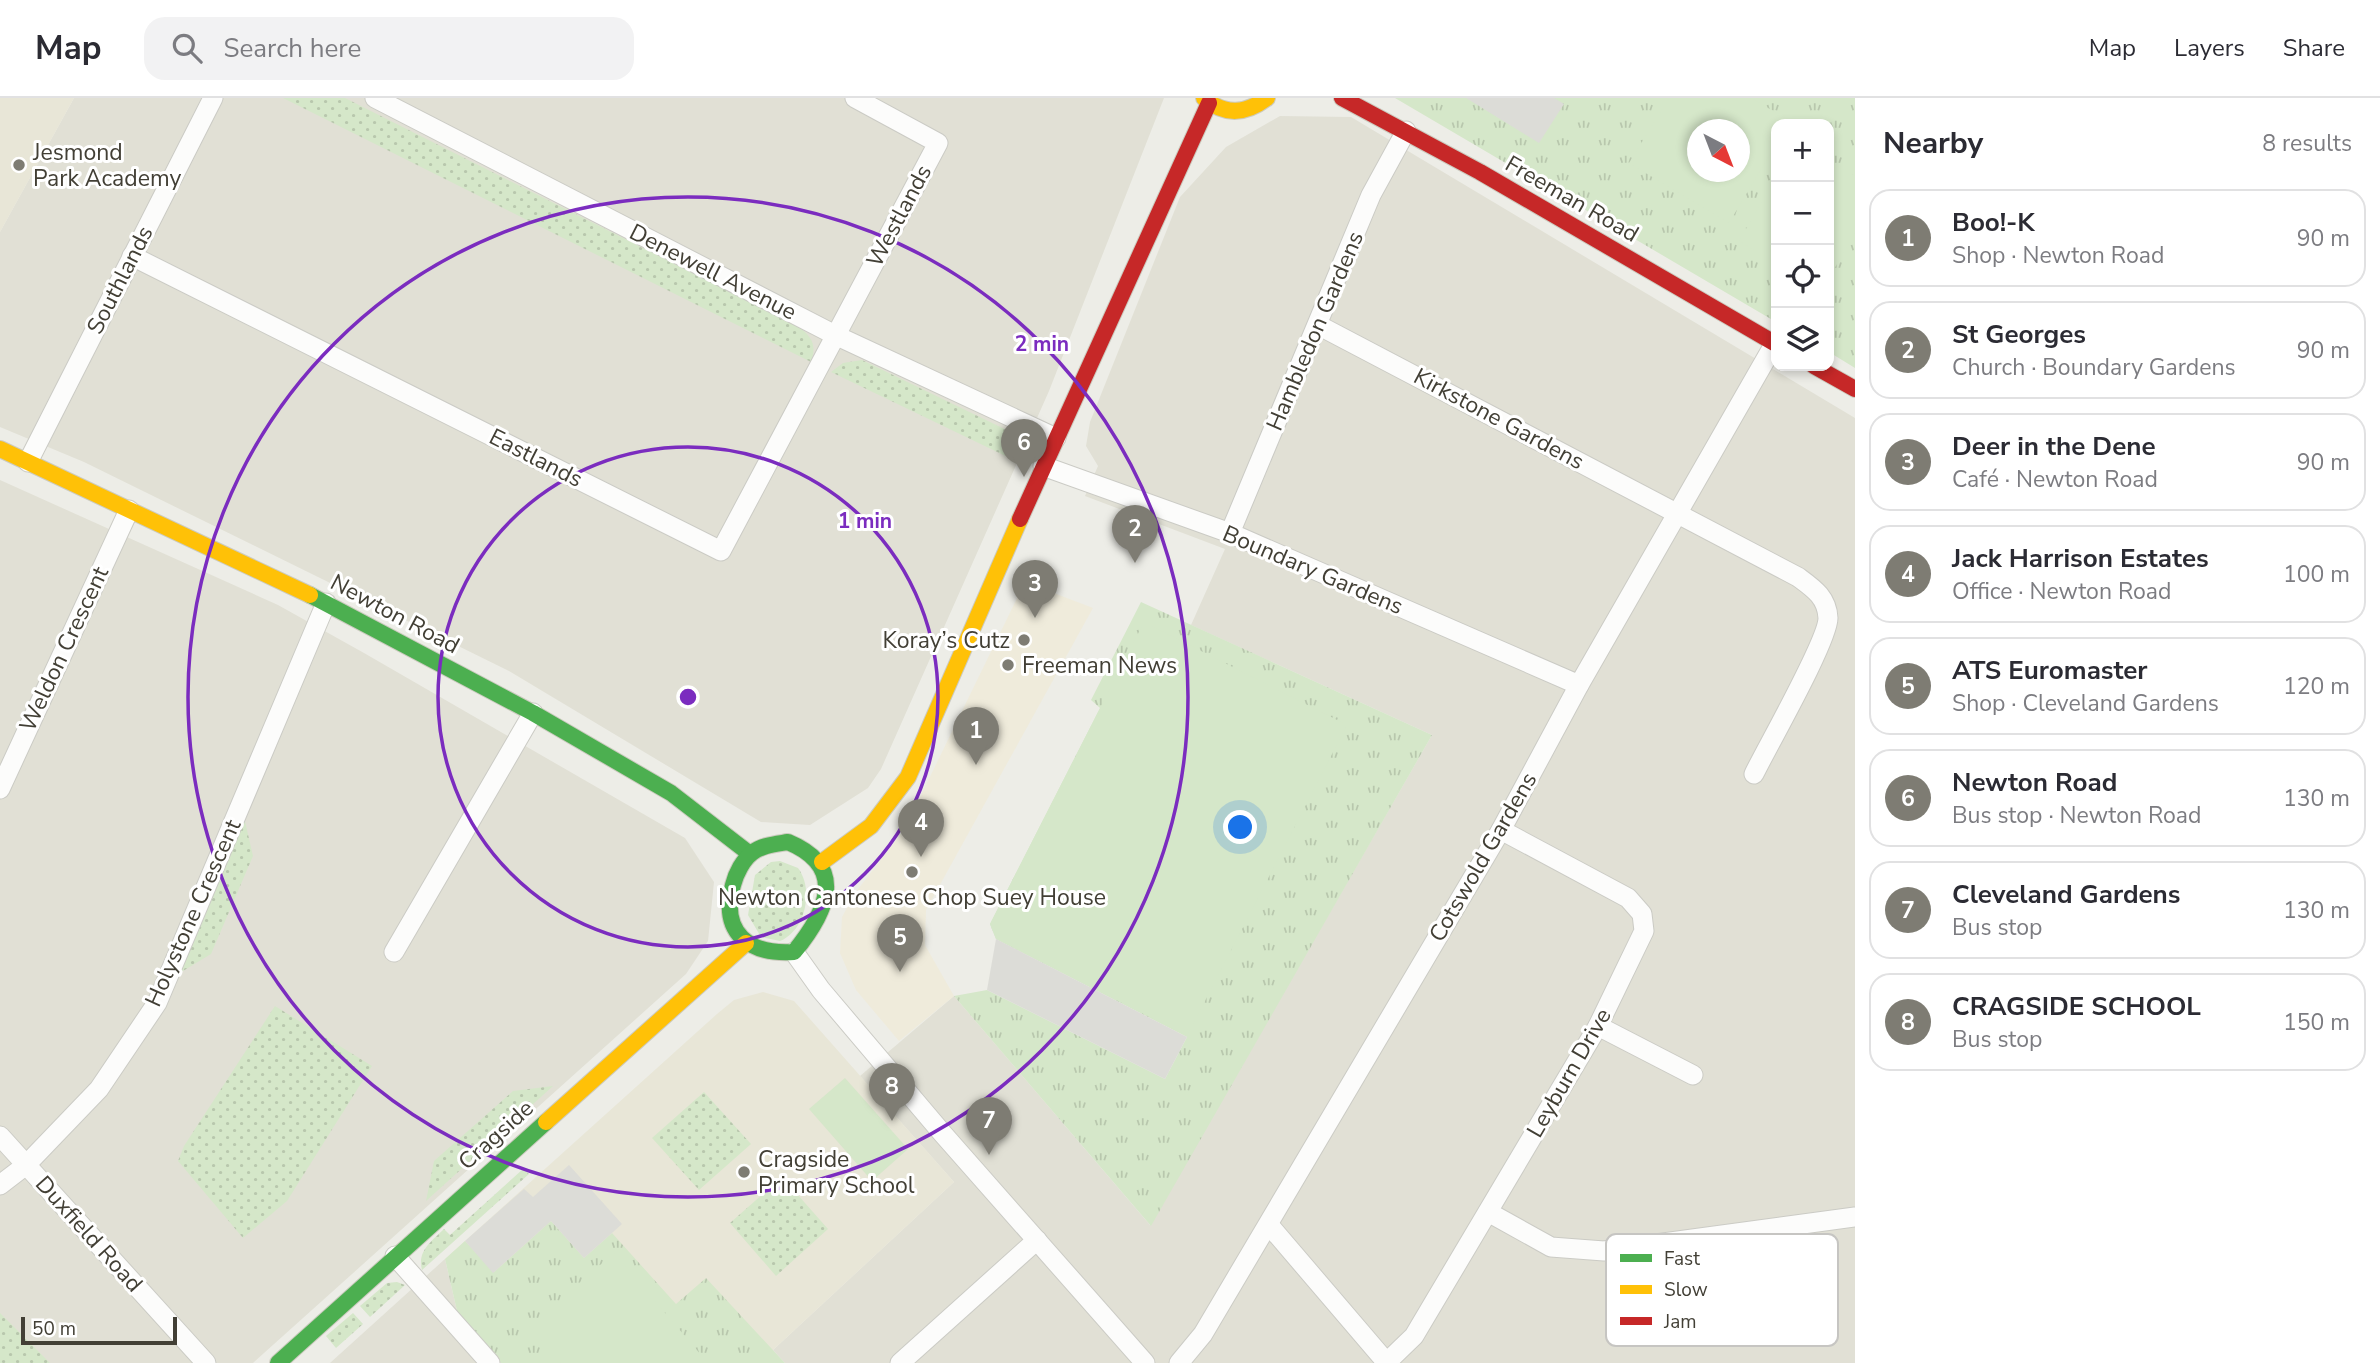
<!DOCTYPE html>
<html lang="en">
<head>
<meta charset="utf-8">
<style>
  body { margin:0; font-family:"Nunito Sans",sans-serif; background:#f2f2f3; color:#2b2b33 }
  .controls { position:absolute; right:21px; top:21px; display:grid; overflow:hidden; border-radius:14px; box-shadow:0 4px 10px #0003 }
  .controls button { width:63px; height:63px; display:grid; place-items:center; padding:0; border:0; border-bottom:2px solid #e1e1e2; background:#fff; color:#2b2b33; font:35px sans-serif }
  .compass { position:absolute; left:1687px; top:21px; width:63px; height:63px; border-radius:50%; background:#fff; box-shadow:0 4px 10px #0003; rotate:138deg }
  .scale { position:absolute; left:21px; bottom:18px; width:156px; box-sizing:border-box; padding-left:7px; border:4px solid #423f35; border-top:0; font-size:19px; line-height:24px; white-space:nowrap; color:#423f35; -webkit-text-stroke:5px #fff; paint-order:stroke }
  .you { position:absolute; left:1241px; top:730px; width:24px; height:24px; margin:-18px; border:5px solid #fff; border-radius:50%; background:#1a73e8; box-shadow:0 0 0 10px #1a73e833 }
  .badge { display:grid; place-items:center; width:46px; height:46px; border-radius:50%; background:#7e7c73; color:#fff; font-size:23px; font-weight:700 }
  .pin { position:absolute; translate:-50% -58px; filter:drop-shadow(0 2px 4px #0008) }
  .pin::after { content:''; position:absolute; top:37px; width:24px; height:21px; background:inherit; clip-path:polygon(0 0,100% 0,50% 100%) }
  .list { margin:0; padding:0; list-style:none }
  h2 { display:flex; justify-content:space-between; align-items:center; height:91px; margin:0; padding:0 28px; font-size:30px }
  h2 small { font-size:23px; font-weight:400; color:#7c7c81 }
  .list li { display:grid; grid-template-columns:46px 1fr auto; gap:21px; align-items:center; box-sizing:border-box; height:98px; margin:0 14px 14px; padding:0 14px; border:2px solid #e1e1e2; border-radius:21px }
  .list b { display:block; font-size:26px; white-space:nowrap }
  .list p { margin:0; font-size:23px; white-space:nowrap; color:#7c7c81 }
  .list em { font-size:23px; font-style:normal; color:#7c7c81 }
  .icon { flex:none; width:38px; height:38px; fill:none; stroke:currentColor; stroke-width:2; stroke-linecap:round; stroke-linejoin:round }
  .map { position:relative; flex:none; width:1855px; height:1265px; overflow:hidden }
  header { display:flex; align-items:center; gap:42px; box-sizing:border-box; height:98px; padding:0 35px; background:#fff; border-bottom:2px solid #e1e1e2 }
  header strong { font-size:33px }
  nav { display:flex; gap:38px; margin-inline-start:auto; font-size:24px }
  .search { width:490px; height:63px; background:#f2f2f3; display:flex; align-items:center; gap:18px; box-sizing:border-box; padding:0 24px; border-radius:21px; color:#7c7c81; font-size:26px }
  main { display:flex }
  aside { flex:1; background:#fff }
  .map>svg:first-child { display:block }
</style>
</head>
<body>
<header>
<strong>Map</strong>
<div class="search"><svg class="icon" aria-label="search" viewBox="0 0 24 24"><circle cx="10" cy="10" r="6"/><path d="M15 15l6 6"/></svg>Search here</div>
<nav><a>Map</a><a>Layers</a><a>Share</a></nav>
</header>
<main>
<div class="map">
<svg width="1855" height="1265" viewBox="0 0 1855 1265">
  <defs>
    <pattern id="grass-dots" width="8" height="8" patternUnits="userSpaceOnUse" patternTransform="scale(1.75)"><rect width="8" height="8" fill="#d5e7c9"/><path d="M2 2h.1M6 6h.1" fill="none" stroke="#b8c7ad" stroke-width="1.8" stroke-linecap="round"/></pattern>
    <pattern id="park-tufts" width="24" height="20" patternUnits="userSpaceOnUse" patternTransform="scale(1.75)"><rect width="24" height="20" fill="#d5e7c9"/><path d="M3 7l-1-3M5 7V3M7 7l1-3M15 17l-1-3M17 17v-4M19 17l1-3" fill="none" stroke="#b8c7ad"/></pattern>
  </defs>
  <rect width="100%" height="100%" fill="#edede7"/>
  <g fill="#e1e0d5">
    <polygon points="74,0 1164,0 1049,293 881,671 868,690 810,727 761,724 509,573 84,364 0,329 0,134"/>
    <polygon points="1280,18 1351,19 1855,320 1855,1265 785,1265 773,1252 954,1084 860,978 954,898 1150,1127 1432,637 1191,527 1225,451 1085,398 1098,368 1086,348 1090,324 1180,99 1226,49"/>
    <polygon points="0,382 278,507 364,555 685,740 714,784 708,843 686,876 253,1265 0,1265"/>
    <polygon points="445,1161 458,1217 501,1265 330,1265"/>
  </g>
  <polygon fill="#efebdb" points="1025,484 1093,510 926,812 925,847 954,898 899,943 856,892 840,855 842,819 855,795 904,732"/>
  <g fill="#e8e6d7">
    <polygon points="0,0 74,0 0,134"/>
    <polygon points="763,894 794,903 954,1084 773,1252 501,1265 445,1161 717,916 734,902"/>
  </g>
  <g fill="url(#grass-dots)">
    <path d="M283,0H345L798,228C812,239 817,247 811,264Z"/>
    <polygon points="862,262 1019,338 1023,351 1018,364 831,274 843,265"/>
    <polygon points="244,719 253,758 211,856 178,876"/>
    <path d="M780,763L798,770C814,791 806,832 780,843L761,839L748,817L755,777L771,764Z"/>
    <polygon points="275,908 372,968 287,1103 243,1140 178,1063 184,1048"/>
    <polygon points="553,988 426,1103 434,1063 513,993"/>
    <polygon points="704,994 751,1046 699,1092 652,1040"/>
    <path d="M523,1071L529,1076L422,1172C417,1153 431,1144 444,1131L450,1137Z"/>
    <polygon points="782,1079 828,1131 776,1178 730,1125"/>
    <polygon points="397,1184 405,1187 370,1219 360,1208 387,1185"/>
    <polygon points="0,1215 50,1265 0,1265"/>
    <polygon points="353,1215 363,1226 336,1250 326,1238"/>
  </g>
  <g fill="url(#park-tufts)" fill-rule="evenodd">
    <path d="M1395,0H1855V270L1829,254V26H1776V224ZM1698,32H1740V74H1698Z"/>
    <polygon points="1141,504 1432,637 1151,1128 954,898 987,892 1165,981 1187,939 996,841 990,826 1100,610 1091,602"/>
    <polygon points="551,1123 584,1160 612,1135 676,1206 706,1180 785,1265 501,1265 458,1217 445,1161 465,1143 494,1174"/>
  </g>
  <g fill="#d5e7c9" fill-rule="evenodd">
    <path d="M1669,0H1751L1790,23L1788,26H1776V46L1729,125L1629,65ZM1698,32H1740V74H1698Z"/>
    <polygon points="1829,62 1855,78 1855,135 1829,180"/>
    <polygon points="1776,79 1776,165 1739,143"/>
    <polygon points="1144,524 1347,627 1187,938 996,841 990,826"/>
    <polygon points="845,980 908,1051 872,1083 809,1011"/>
    <polygon points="614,1155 708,1265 561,1265 529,1228"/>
  </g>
  <g fill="#dcdcd7">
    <polygon points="1466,0 1554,0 1564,6 1539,45"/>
    <polygon points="996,841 1187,939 1165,981 987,892"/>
    <polygon points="569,1067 622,1126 584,1160 551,1123 493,1175 465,1143 524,1091 533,1099"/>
  </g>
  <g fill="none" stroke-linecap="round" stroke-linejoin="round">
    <g stroke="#cbcbc5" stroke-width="21">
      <g id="street">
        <polyline points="375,0 835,237 1056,340"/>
        <polyline points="132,158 721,453 938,45 855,0"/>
        <path d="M1318,227L1798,479C1813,490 1827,499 1828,520C1828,543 1767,649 1754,676"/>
        <polyline points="28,364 213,0"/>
        <polyline points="1043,368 1230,435 1579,587"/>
        <polyline points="1230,435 1371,97 1406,33"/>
        <polyline points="0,691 129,412"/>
        <polyline points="394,854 533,615"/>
        <polyline points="794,854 821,892 943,1036 1145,1265"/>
        <polyline points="1598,928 1693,977"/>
        <polyline points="0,1038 206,1265"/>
        <polyline points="0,1087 26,1067 99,991 157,905 326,505"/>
        <polyline points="1488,1114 1551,1149 1604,1153 1855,1119"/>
        <polyline points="1269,1127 1387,1265"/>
        <polyline points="395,1158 490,1265"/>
        <polyline points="1387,1264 1414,1238 1598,928 1644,833 1642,816 1628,800 1501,732"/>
        <polyline points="900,1265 1037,1142"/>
        <polyline points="1179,1265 1203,1236 1501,732 1579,587 1775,245"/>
      </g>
    </g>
    <g stroke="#cccbbf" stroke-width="18">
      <g id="fast">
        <polyline points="310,497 533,615 671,695 750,756"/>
        <path d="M788,744C848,769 827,814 794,854C749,857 720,835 733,787C736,775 743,762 752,755C762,747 776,746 788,744Z"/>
        <polyline points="278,1265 546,1024"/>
      </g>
    </g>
    <g stroke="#cccbbf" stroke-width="18">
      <g id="slow">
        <path d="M1204,0C1225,18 1246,16 1267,0"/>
        <polyline points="0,351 310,497"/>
        <polyline points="822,764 871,728 908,679 1020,421"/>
        <polyline points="546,1024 746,845"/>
      </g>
    </g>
    <g stroke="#cccbbf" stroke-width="18">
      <g id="jam">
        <polyline points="1342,0 1480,74 1776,246"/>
        <polyline points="1814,268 1855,291"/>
        <polyline points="1020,421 1209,5"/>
      </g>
    </g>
    <use href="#street" stroke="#fcfcfb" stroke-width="19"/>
    <use href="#fast" stroke="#4caf50" stroke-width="16"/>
    <use href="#slow" stroke="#ffc107" stroke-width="16"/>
    <use href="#jam" stroke="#c62828" stroke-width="16"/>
  </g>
  <g fill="none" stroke="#7b2cbf" stroke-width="3.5">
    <circle cx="688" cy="599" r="250"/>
    <circle cx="688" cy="599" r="500"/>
  </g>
  <g fill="#7e7c73" stroke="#fff" stroke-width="2.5">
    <circle cx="19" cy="67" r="7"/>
    <circle cx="1024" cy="542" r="7"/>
    <circle cx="1008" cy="567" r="7"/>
    <circle cx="912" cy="774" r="7"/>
    <circle cx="744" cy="1074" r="7"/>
  </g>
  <g text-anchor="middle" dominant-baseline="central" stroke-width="6" stroke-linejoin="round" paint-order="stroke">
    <g font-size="23" fill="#423f35" stroke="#fff" text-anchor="start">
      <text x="33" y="54">Jesmond<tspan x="33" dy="26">Park Academy</tspan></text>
      <text x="1010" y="542" text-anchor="end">Koray’s Cutz</text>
      <text x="1022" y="567">Freeman News</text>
      <text x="912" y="799" text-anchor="middle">Newton Cantonese Chop Suey House</text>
      <text x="758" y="1061">Cragside<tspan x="758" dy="26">Primary School</tspan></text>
    </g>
    <g font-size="23" fill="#423f35" stroke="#fff">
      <text transform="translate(1572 101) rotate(30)">Freeman Road</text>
      <text transform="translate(899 118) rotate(-62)">Westlands</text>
      <text transform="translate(713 174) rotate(27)">Denewell Avenue</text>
      <text transform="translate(120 182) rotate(-63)">Southlands</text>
      <text transform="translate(1315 233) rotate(-67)">Hambledon Gardens</text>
      <text transform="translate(1499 321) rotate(28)">Kirkstone Gardens</text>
      <text transform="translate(536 360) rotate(27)">Eastlands</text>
      <text transform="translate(1313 472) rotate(23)">Boundary Gardens</text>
      <text transform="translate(395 516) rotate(28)">Newton Road</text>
      <text transform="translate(64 551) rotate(-65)">Weldon Crescent</text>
      <text transform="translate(1483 759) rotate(-60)">Cotswold Gardens</text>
      <text transform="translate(193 815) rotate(-66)">Holystone Crescent</text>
      <text transform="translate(1569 975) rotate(-60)">Leyburn Drive</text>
      <text transform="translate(496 1037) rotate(-42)">Cragside</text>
      <text transform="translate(89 1136) rotate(48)">Duxfield Road</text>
    </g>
  </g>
  <rect x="1606" y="1136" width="232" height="112" rx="10" fill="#fff" stroke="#c6c5c2" stroke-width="2"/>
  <rect x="1620" y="1156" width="32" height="8" fill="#4caf50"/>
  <rect x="1620" y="1187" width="32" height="9" fill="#ffc107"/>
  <rect x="1620" y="1219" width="32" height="8" fill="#c62828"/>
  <g font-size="19" fill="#423f35">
    <text x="1664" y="1167">Fast</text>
    <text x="1664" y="1198">Slow</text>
    <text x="1664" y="1230">Jam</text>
  </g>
  <circle cx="688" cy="599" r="10" fill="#7b2cbf" stroke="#fff" stroke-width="3.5"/>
  <g font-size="21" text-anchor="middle" font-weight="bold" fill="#7b2cbf" stroke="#fff" stroke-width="6" stroke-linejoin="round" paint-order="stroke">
    <text x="1042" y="253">2 min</text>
    <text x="865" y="430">1 min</text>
  </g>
</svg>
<div class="controls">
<button>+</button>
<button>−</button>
<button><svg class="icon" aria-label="locate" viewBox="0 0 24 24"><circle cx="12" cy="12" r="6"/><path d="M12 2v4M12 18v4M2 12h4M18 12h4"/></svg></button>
<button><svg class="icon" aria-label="layers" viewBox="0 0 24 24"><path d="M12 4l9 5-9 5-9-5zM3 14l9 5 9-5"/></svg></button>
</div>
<svg class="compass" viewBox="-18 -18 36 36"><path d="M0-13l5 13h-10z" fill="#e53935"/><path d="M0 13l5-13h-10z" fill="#7c7c81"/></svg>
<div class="scale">50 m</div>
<div class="you"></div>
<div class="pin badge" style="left:976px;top:667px">1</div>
<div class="pin badge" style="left:1135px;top:465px">2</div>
<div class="pin badge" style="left:1035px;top:520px">3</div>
<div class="pin badge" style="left:921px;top:759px">4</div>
<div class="pin badge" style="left:900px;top:874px">5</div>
<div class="pin badge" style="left:1024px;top:379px">6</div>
<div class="pin badge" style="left:989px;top:1057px">7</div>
<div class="pin badge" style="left:892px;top:1023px">8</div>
</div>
<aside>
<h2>Nearby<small>8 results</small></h2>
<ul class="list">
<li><span class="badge">1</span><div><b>Boo!-K</b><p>Shop · Newton Road</p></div><em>90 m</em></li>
<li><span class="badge">2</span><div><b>St Georges</b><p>Church · Boundary Gardens</p></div><em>90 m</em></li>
<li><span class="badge">3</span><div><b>Deer in the Dene</b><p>Café · Newton Road</p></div><em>90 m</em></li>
<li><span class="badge">4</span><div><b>Jack Harrison Estates</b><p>Office · Newton Road</p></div><em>100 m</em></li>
<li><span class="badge">5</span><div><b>ATS Euromaster</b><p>Shop · Cleveland Gardens</p></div><em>120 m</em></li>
<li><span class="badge">6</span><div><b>Newton Road</b><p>Bus stop · Newton Road</p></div><em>130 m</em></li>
<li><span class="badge">7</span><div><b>Cleveland Gardens</b><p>Bus stop</p></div><em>130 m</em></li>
<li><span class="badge">8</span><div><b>CRAGSIDE SCHOOL</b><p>Bus stop</p></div><em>150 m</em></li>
</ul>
</aside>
</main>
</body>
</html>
